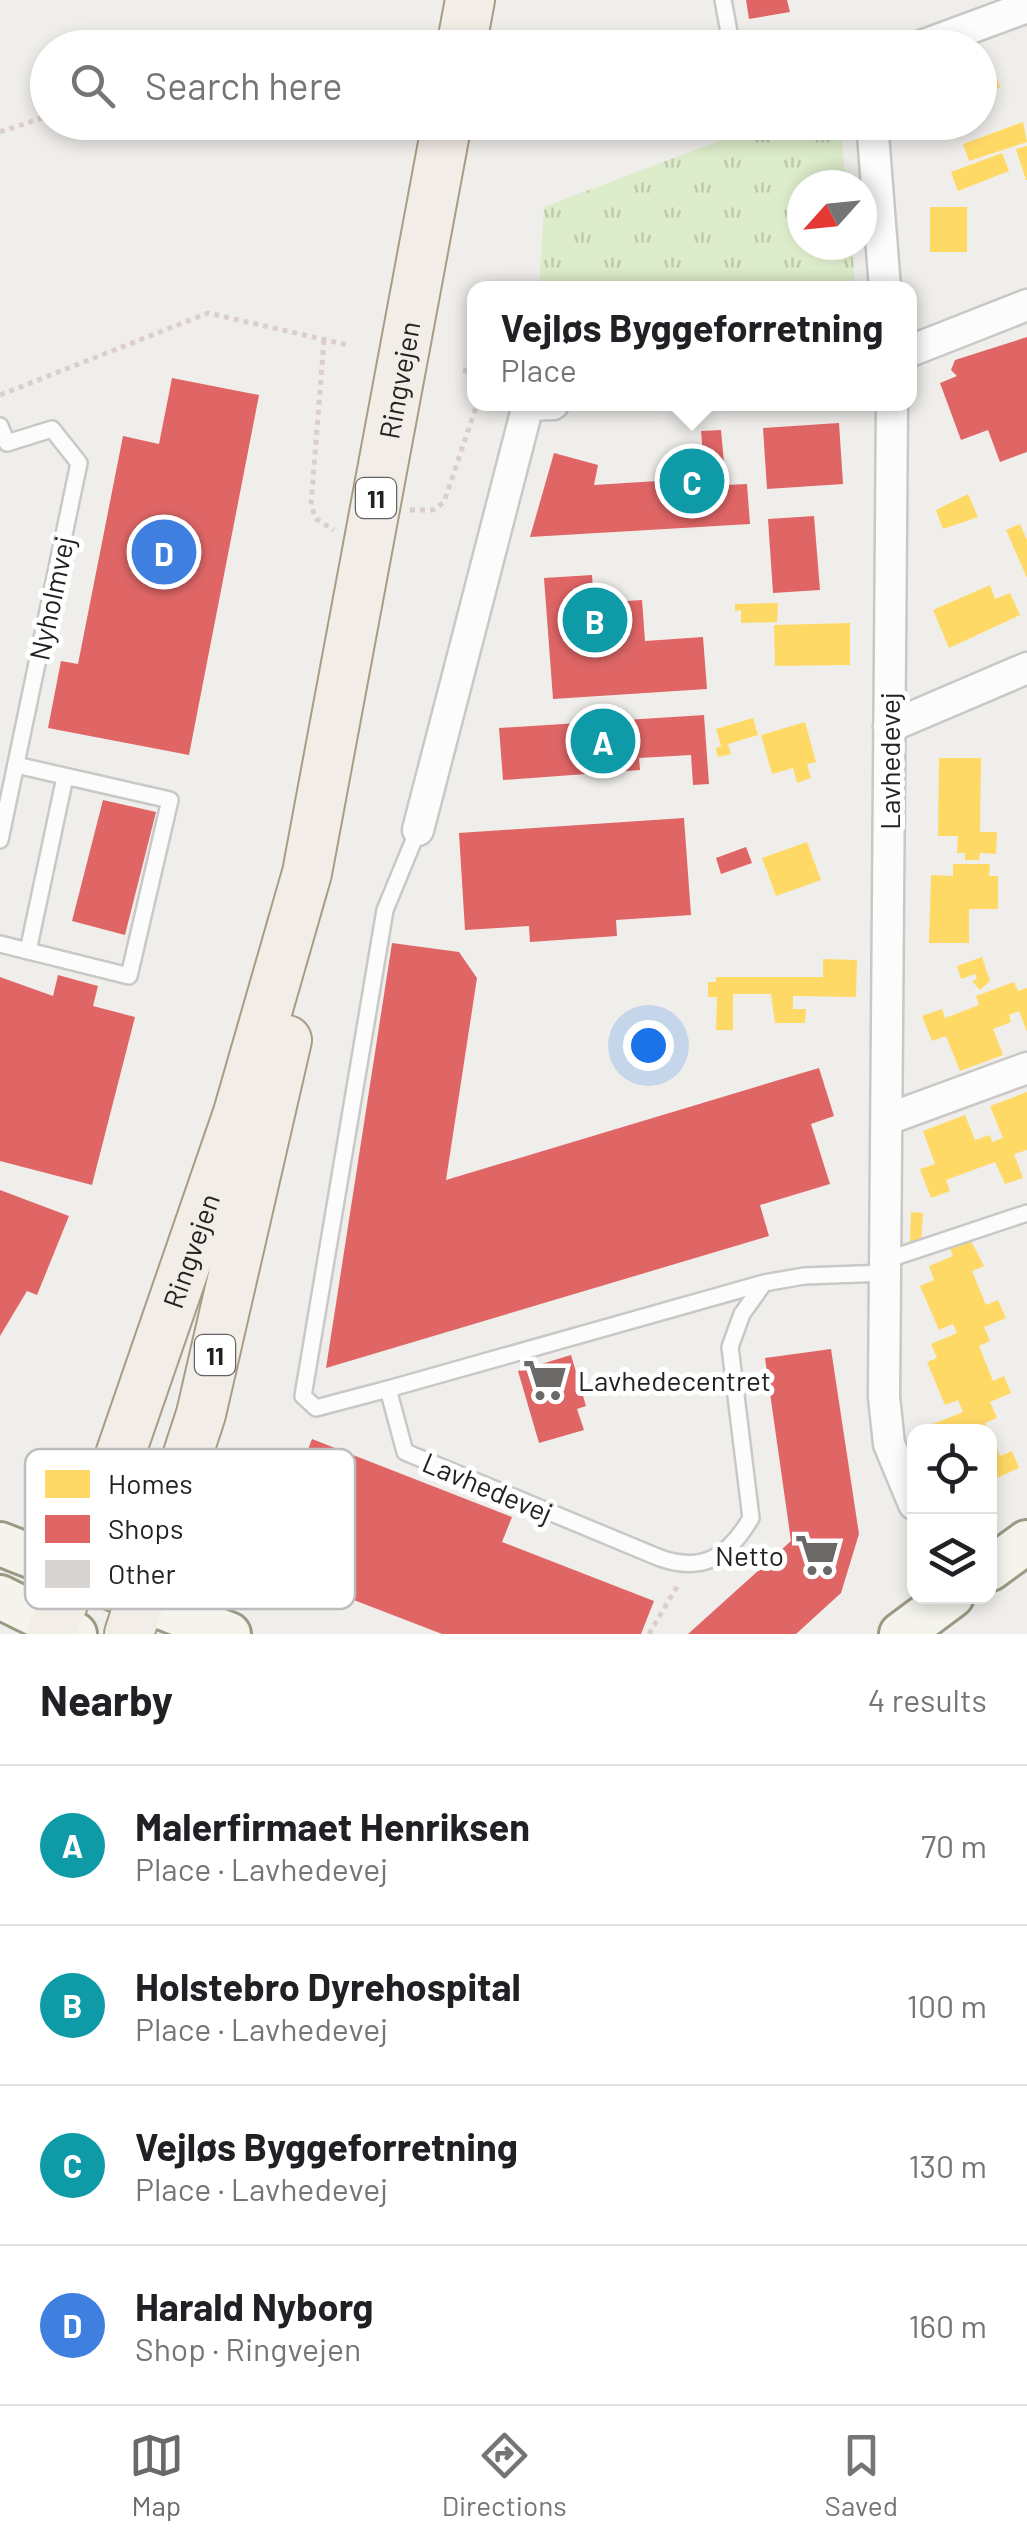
<!DOCTYPE html>
<html lang="en">
<head>
<meta charset="utf-8">
<style>
  body { margin:0; font-family:Barlow,sans-serif; background:#f2f2f2; color:#202124 }
  .controls { position:absolute; right:30px; bottom:30px; display:grid; overflow:hidden; border-radius:20px; box-shadow:0 5px 15px #0003 }
  .controls button { width:90px; height:90px; display:grid; place-items:center; padding:0; border:0; border-bottom:2px solid #e0e0e0; background:#fff; color:#202124; font:50px sans-serif }
  .compass { position:absolute; left:787px; top:170px; width:90px; height:90px; border-radius:50%; background:#fff; box-shadow:0 5px 15px #0003; rotate:243deg }
  .you { position:absolute; left:648px; top:1045px; width:35px; height:35px; margin:-25px; border:8px solid #fff; border-radius:50%; background:#1a73e8; box-shadow:0 0 0 15px #1a73e833 }
  .badge { display:grid; place-items:center; width:65px; height:65px; border-radius:50%; background:#6a6968; color:#fff; font-size:32px; font-weight:700 }
  .pin { position:absolute; translate:-50% -50%; border:5px solid #fff; box-shadow:0 2px 10px #0006 }
  .popup { position:absolute; left:467px; top:281px; width:450px; height:130px; box-sizing:border-box; display:grid; place-content:center; border-radius:20px; background:#fff; filter:drop-shadow(0 2px 8px #0005); font-size:32px; white-space:nowrap; color:#757577 }
  .popup b { font-size:38px; color:#202124 }
  .popup::after { content:''; position:absolute; left:50%; top:100%; margin-left:-20px; border:20px solid transparent; border-top-color:#fff }
  .list { margin:0; padding:0; list-style:none }
  h2 { display:flex; justify-content:space-between; align-items:center; height:130px; margin:0; padding:0 40px; font-size:42px }
  h2 small { font-size:32px; font-weight:400; color:#757577 }
  .list li { display:grid; grid-template-columns:65px 1fr auto; gap:30px; align-items:center; box-sizing:border-box; height:160px; padding:0 40px; border-top:2px solid #e0e0e0 }
  .list b { display:block; font-size:38px; white-space:nowrap }
  .list p { margin:0; font-size:32px; white-space:nowrap; color:#757577 }
  .list em { font-size:32px; font-style:normal; color:#757577 }
  .icon { flex:none; width:55px; height:55px; fill:none; stroke:currentColor; stroke-width:2; stroke-linecap:round; stroke-linejoin:round }
  .map { position:relative; flex:none; width:1027px; height:1634px; overflow:hidden }
  .search { position:absolute; background:#fff; box-shadow:0 5px 15px #0003; left:30px; right:30px; top:30px; height:110px; display:flex; align-items:center; gap:25px; box-sizing:border-box; padding:0 35px; border-radius:55px; color:#757577; font-size:38px }
  .sheet { height:770px; background:#fff }
  nav { display:flex; justify-content:space-around; align-items:center; box-sizing:border-box; height:140px; border-top:2px solid #e0e0e0; background:#fff; font-size:28px; color:#757577 }
  nav a { display:grid; justify-items:center; gap:5px }
  nav .on { color:#6a6968 }
  .map>svg:first-child { display:block }
</style>
</head>
<body>
<div class="map">
<svg width="1027" height="1634" viewBox="0 0 1027 1634">
  <defs>
    <pattern id="grass-tufts" width="24" height="20" patternUnits="userSpaceOnUse" patternTransform="scale(2.5)"><rect width="24" height="20" fill="#ddeccb"/><path d="M3 7l-1-3M5 7V3M7 7l1-3M15 17l-1-3M17 17v-4M19 17l1-3" fill="none" stroke="#bdcaae"/></pattern>
  </defs>
  <rect width="100%" height="100%" fill="#f0eeeb"/>
  <polygon fill="url(#grass-tufts)" points="769,122 840,123 846,185 802,185 802,245 852,245 855,288 539,288 544,207"/>
  <g fill="#ffd966">
    <polygon points="986,53 1000,87 980,95 980,55"/>
    <polygon points="1023,122 1027,142 969,161 963,144"/>
    <polygon points="1027,146 1027,180 1026,180 1016,149"/>
    <polygon points="1002,153 1009,171 958,191 951,172"/>
    <rect x="930" y="207" width="37" height="45"/>
    <polygon points="968,494 978,517 943,529 936,510"/>
    <polygon points="1020,524 1027,540 1027,578 1006,530"/>
    <polygon points="990,585 995,599 1010,593 1020,615 949,648 933,610"/>
    <polygon points="778,603 777,622 741,623 741,610 735,611 735,604"/>
    <polygon points="850,623 850,665 775,666 774,625"/>
    <polygon points="753,718 758,735 728,744 731,754 718,757 716,748 721,746 716,729"/>
    <polygon points="805,722 816,762 807,764 811,778 797,783 793,768 772,774 761,735"/>
    <polygon points="939,758 981,758 980,832 997,832 996,854 980,853 979,860 965,860 965,853 957,853 958,836 938,836"/>
    <polygon points="807,842 821,880 776,896 762,858"/>
    <polygon points="953,864 990,864 989,876 998,876 998,909 969,909 969,943 929,943 931,875 953,876"/>
    <polygon points="982,957 990,981 980,990 972,981 977,979 975,974 961,979 957,966"/>
    <polygon points="823,959 857,960 856,997 793,996 793,1009 806,1009 805,1023 775,1023 771,994 733,994 733,1030 716,1030 717,997 708,997 708,982 716,982 716,977 823,977"/>
    <polygon points="1014,982 1018,991 1027,988 1027,1032 1019,1011 1009,1015 1011,1022 993,1029 1003,1055 960,1071 946,1036 932,1041 922,1016 942,1009 945,1018 979,1005 976,996"/>
    <polygon points="1027,1092 1027,1150 1014,1154 1023,1178 1005,1184 995,1162 946,1180 950,1191 931,1198 920,1169 935,1164 923,1131 965,1115 975,1140 990,1135 992,1142 1003,1138 990,1106"/>
    <polygon points="911,1212 923,1213 921,1242 910,1241"/>
    <polygon points="971,1241 984,1266 972,1271 986,1305 998,1300 1006,1318 984,1327 990,1341 979,1346 993,1381 1004,1376 1011,1393 990,1402 997,1418 985,1423 989,1432 936,1432 933,1424 963,1412 958,1400 945,1405 927,1362 937,1358 931,1344 957,1333 953,1324 939,1330 920,1286 934,1280 929,1266 953,1256 950,1249"/>
    <polygon points="990,1432 1000,1456 1012,1451 1019,1468 990,1481"/>
  </g>
  <g fill="#e06666">
    <polygon points="746,0 787,0 790,12 749,19"/>
    <polygon points="1027,337 1027,452 1000,462 988,430 961,440 940,383 957,376 951,370 955,360"/>
    <polygon points="172,378 259,395 189,755 48,728 61,661 78,664 123,436 159,444"/>
    <polygon points="839,423 843,484 767,489 763,428"/>
    <polygon points="721,430 726,485 747,484 750,524 530,537 554,453 598,465 594,485 705,478 701,431"/>
    <polygon points="814,516 820,590 773,593 768,519"/>
    <polygon points="592,575 594,603 642,600 645,641 703,637 707,689 553,699 544,578"/>
    <polygon points="704,715 709,784 693,785 691,755 639,758 640,770 503,780 499,728"/>
    <polygon points="103,800 156,812 125,935 72,921"/>
    <polygon points="684,818 691,915 616,920 617,936 530,942 529,926 465,930 459,833"/>
    <polygon points="746,847 752,863 721,874 716,858"/>
    <polygon points="392,943 459,952 477,978 446,1180 819,1068 834,1116 811,1124 830,1184 760,1205 769,1236 326,1368"/>
    <polygon points="58,975 98,986 93,1006 135,1017 92,1185 0,1161 0,977 53,996"/>
    <polygon points="0,1190 69,1216 37,1295 27,1291 0,1336"/>
    <polygon points="831,1349 859,1534 841,1593 796,1634 688,1634 791,1541 765,1358"/>
    <polygon points="571,1355 586,1406 577,1409 584,1430 539,1443 518,1371"/>
    <polygon points="312,1439 512,1517 502,1542 654,1601 641,1634 442,1634 263,1565"/>
  </g>
  <g fill="none" stroke-linecap="round" stroke-linejoin="round">
    <g stroke="#c9c8c7" stroke-width="20">
      <g id="lane">
        <polyline points="723,0 732,48"/>
        <polyline points="0,426 7,443 52,429 79,463 0,840"/>
        <polyline points="0,944 129,976 170,800 16,765"/>
        <polyline points="28,951 65,777"/>
        <polyline points="886,1260 1027,1213"/>
        <path d="M764,1283L742,1314L730,1347L751,1518C728,1557 703,1573 660,1558L405,1452L388,1389L764,1283L804,1276L886,1273"/>
        <polyline points="388,1389 316,1408 303,1396 385,910 418,830"/>
      </g>
    </g>
    <g stroke="#c9c8c7" stroke-width="35">
      <g id="street">
        <polyline points="916,48 1027,7"/>
        <polyline points="872,122 885,288"/>
        <polyline points="910,351 1027,305"/>
        <polyline points="892,404 884,1397 889,1444 914,1504"/>
        <polyline points="889,727 1027,668"/>
        <polyline points="418,830 528,405 553,404"/>
        <polyline points="888,1119 1027,1068"/>
      </g>
    </g>
    <g stroke="#999a82" stroke-width="48">
      <g id="secondary">
        <polyline points="0,1544 229,1634"/>
        <polyline points="990,1569 1027,1542"/>
        <polyline points="0,1597 75,1634"/>
        <polyline points="901,1634 952,1596"/>
      </g>
    </g>
    <g stroke="#a79c86" stroke-width="52">
      <g id="primary">
        <polyline points="461,48 470,0"/>
        <path id="s1" d="M51,1634L109,1487L238,1113L307,873L447,122"/>
        <polyline points="129,1634 201,1414 287,1040"/>
      </g>
    </g>
    <g stroke="#dccecd" stroke-width="5" stroke-dasharray="5 5" stroke-linecap="butt">
      <polyline points="0,132 48,116"/>
      <polyline points="324,340 311,505 316,519 334,530"/>
      <polyline points="463,370 474,373"/>
      <polyline points="0,395 208,313 348,345"/>
      <polyline points="410,510 433,510 444,502 477,404"/>
      <polyline points="649,1634 678,1585"/>
    </g>
    <use href="#lane" stroke="#fdfcfc" stroke-width="15"/>
    <use href="#street" stroke="#fdfcfc" stroke-width="30"/>
    <use href="#secondary" stroke="#f4f4ed" stroke-width="42"/>
    <use href="#primary" stroke="#f3ede7" stroke-width="48"/>
  </g>
  <defs>
    <g id="supermarket-bare" transform="scale(3.45)"><path d="M-6-5.5h2.5l.6 2H6L4.5 2H-2.5L-4.4-4H-6ZM-1.5 3.2a1.3 1.3 0 1 0 .1 0ZM3 3.2a1.3 1.3 0 1 0 .1 0Z" fill="#6a6968" stroke="#fff" stroke-width="2.5" paint-order="stroke"/></g>
  </defs>
  <g fill-rule="evenodd">
    <use href="#supermarket-bare" x="545" y="1380"/>
    <use href="#supermarket-bare" x="817" y="1555"/>
  </g>
  <g text-anchor="middle" dominant-baseline="central" stroke-width="10" stroke-linejoin="round" paint-order="stroke">
    <g fill="#fff" stroke="#646464" stroke-width="2.5">
      <rect x="356" y="478" width="40" height="40" rx="8"/>
      <rect x="195" y="1335" width="40" height="40" rx="8"/>
    </g>
    <g font-size="25" font-weight="bold" fill="#222">
      <text x="376" y="498">11</text>
      <text x="215" y="1355">11</text>
    </g>
    <g font-size="28" fill="#222" stroke="#fff">
      <text stroke="none"><textPath href="#s1" startOffset="1305">Ringvejen</textPath></text>
      <text transform="translate(51 598) rotate(-78)">Nyholmvej</text>
      <text transform="translate(889 761) rotate(-90)">Lavhedevej</text>
      <text stroke="none"><textPath href="#s1" startOffset="408">Ringvejen</textPath></text>
      <text transform="translate(488 1487) rotate(23)">Lavhedevej</text>
    </g>
    <g font-size="28" fill="#222" stroke="#fff" text-anchor="start">
      <text x="578" y="1380">Lavhedecentret</text>
      <text x="784" y="1555" text-anchor="end">Netto</text>
    </g>
  </g>
  <rect x="25" y="1449" width="330" height="160" rx="15" fill="#fff" stroke="#bdbdbd" stroke-width="2.5"/>
  <rect x="45" y="1470" width="45" height="28" fill="#ffd966"/>
  <rect x="45" y="1515" width="45" height="28" fill="#e06666"/>
  <rect x="45" y="1560" width="45" height="28" fill="#d7d4d2"/>
  <g font-size="28" fill="#222">
    <text x="108" y="1494">Homes</text>
    <text x="108" y="1539">Shops</text>
    <text x="108" y="1584">Other</text>
  </g>
</svg>
<div class="controls">
<button><svg class="icon" aria-label="locate" viewBox="0 0 24 24"><circle cx="12" cy="12" r="6"/><path d="M12 2v4M12 18v4M2 12h4M18 12h4"/></svg></button>
<button><svg class="icon" aria-label="layers" viewBox="0 0 24 24"><path d="M12 4l9 5-9 5-9-5zM3 14l9 5 9-5"/></svg></button>
</div>
<svg class="compass" viewBox="-18 -18 36 36"><path d="M0-13l5 13h-10z" fill="#e53935"/><path d="M0 13l5-13h-10z" fill="#757577"/></svg>
<div class="you"></div>
<div class="pin badge" style="left:603px;top:741px;background:#0f9aa8">A</div>
<div class="pin badge" style="left:595px;top:620px;background:#0f9aa8">B</div>
<div class="pin badge" style="left:692px;top:481px;background:#0f9aa8">C</div>
<div class="popup"><b>Vejløs Byggeforretning</b>Place</div>
<div class="pin badge" style="left:164px;top:552px;background:#3f7fe0">D</div>
<div class="search"><svg class="icon" aria-label="search" viewBox="0 0 24 24"><circle cx="10" cy="10" r="6"/><path d="M15 15l6 6"/></svg>Search here</div>
</div>
<section class="sheet">
<h2>Nearby<small>4 results</small></h2>
<ul class="list">
<li><span class="badge" style="background:#0f9aa8">A</span><div><b>Malerfirmaet Henriksen</b><p>Place · Lavhedevej</p></div><em>70 m</em></li>
<li><span class="badge" style="background:#0f9aa8">B</span><div><b>Holstebro Dyrehospital</b><p>Place · Lavhedevej</p></div><em>100 m</em></li>
<li><span class="badge" style="background:#0f9aa8">C</span><div><b>Vejløs Byggeforretning</b><p>Place · Lavhedevej</p></div><em>130 m</em></li>
<li><span class="badge" style="background:#3f7fe0">D</span><div><b>Harald Nyborg</b><p>Shop · Ringvejen</p></div><em>160 m</em></li>
</ul>
</section>
<nav>
<a class="on"><svg class="icon" aria-label="map" viewBox="0 0 24 24"><path d="M3 6l6-2 6 2 6-2v14l-6 2-6-2-6 2zM9 4v14M15 6v14"/></svg>Map</a>
<a><svg class="icon" aria-label="directions" viewBox="0 0 24 24"><path d="M12 3l9 9-9 9-9-9zM9 14v-3h6M13 9l2 2-2 2"/></svg>Directions</a>
<a><svg class="icon" aria-label="saved" viewBox="0 0 24 24"><path d="M7 4h10v16l-5-4-5 4z"/></svg>Saved</a>
</nav>
</body>
</html>
